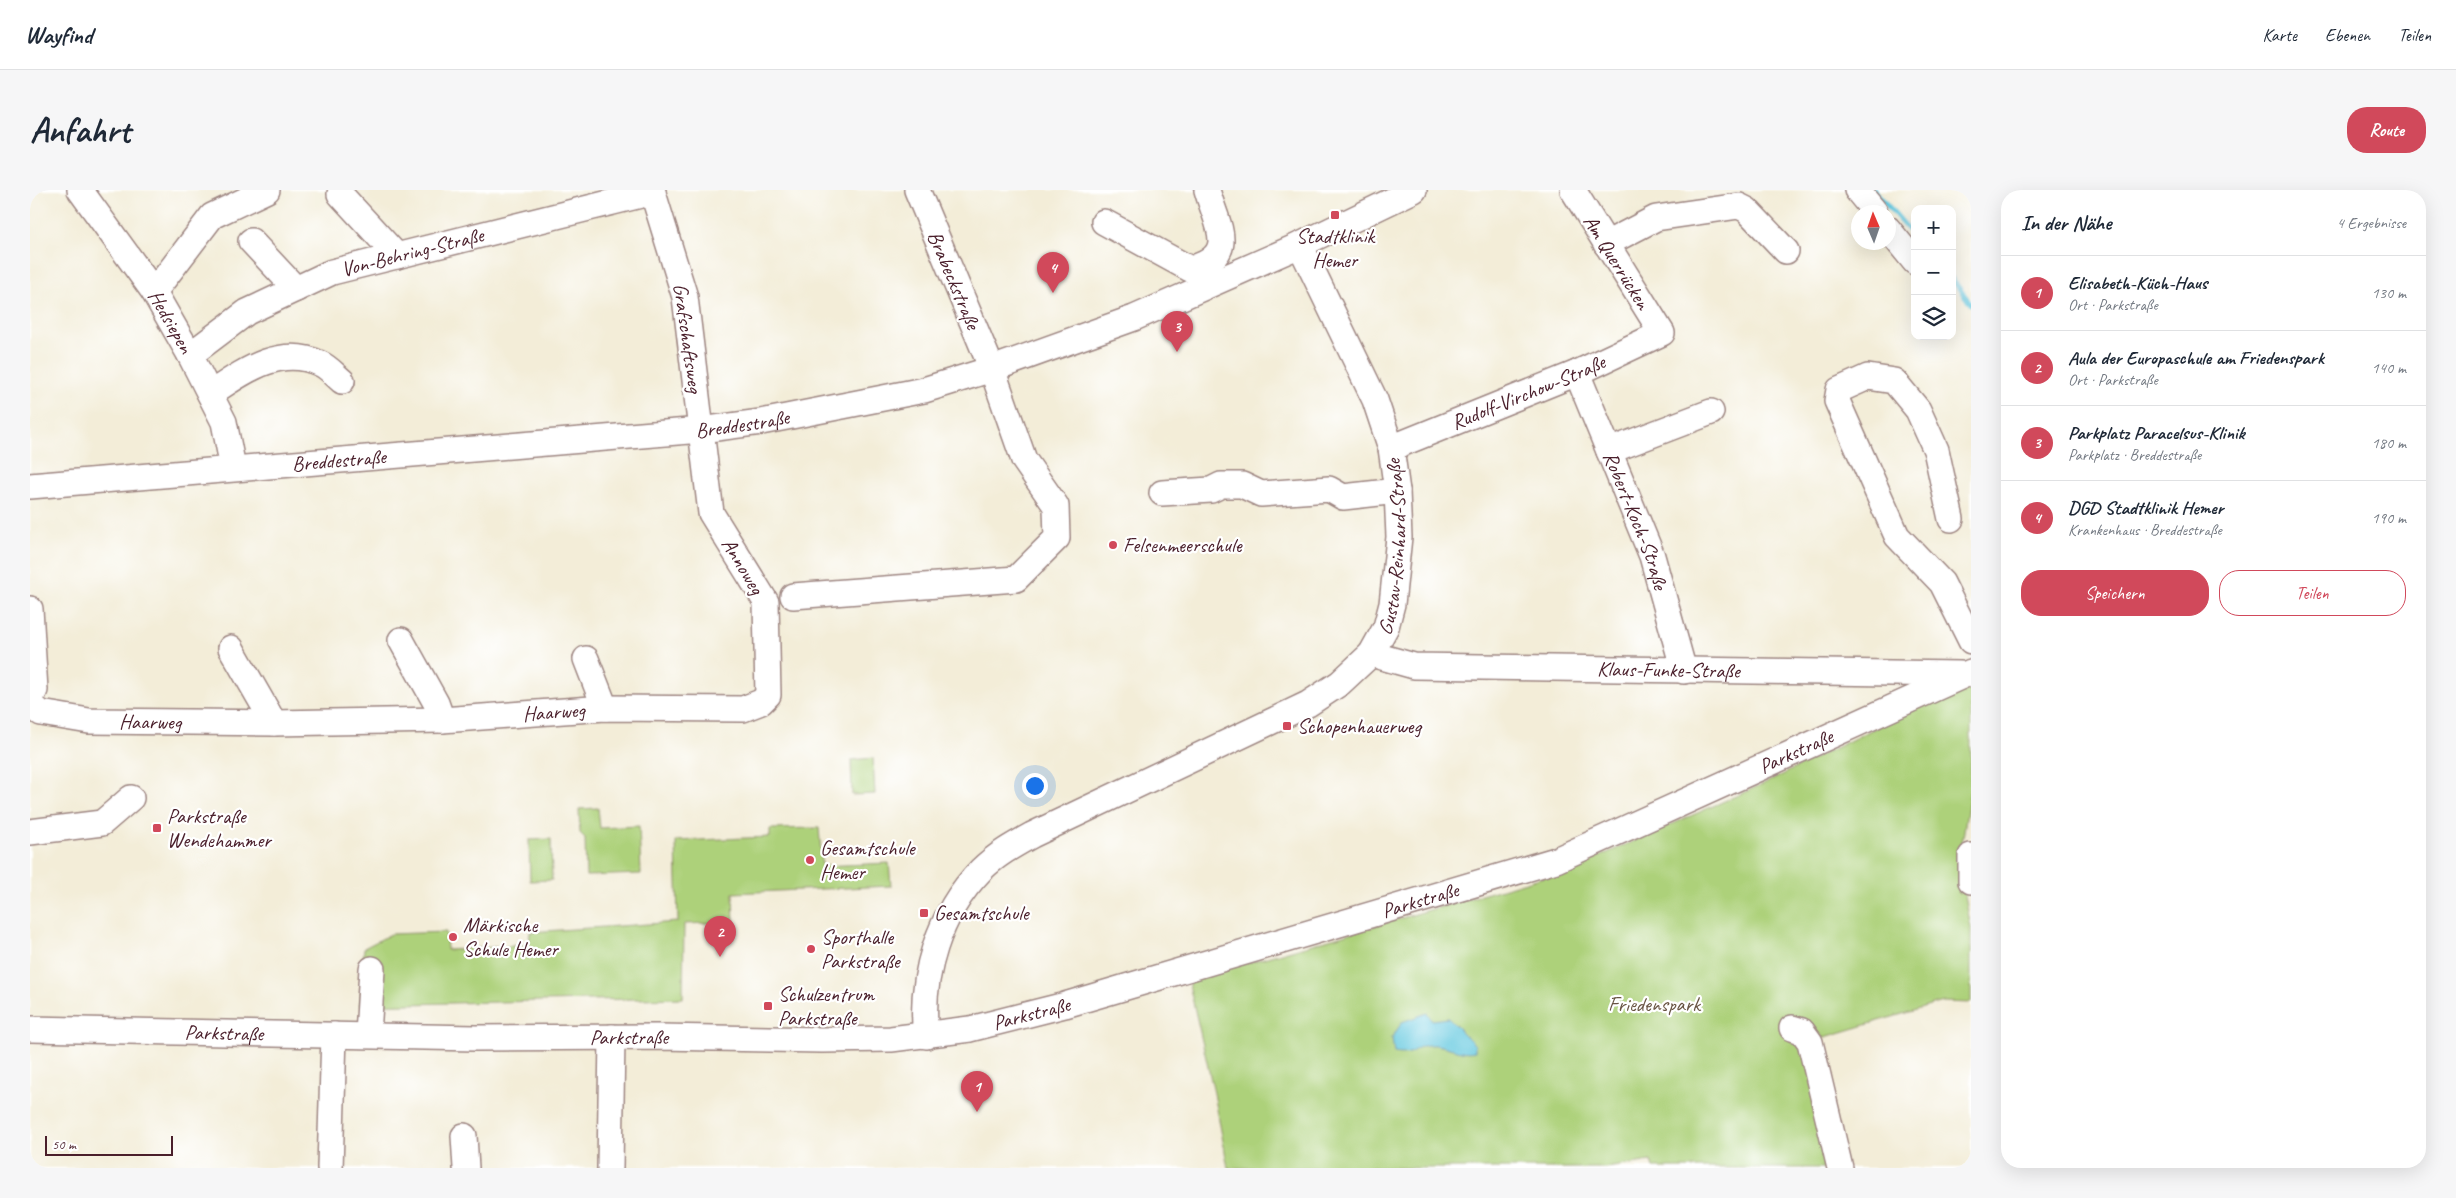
<!DOCTYPE html>
<html lang="de">
<head>
<meta charset="utf-8">
<style>
  body { margin:0; font-family:Caveat,sans-serif; background:#f6f6f7; color:#1f2937 }
  .controls { position:absolute; right:15px; top:15px; display:grid; overflow:hidden; border-radius:10px; box-shadow:0 5px 20px #0002 }
  .controls button { width:45px; height:45px; display:grid; place-items:center; padding:0; border:0; border-bottom:1px solid #e0e1e3; background:#fff; color:#1f2937; font:25px sans-serif }
  .compass { position:absolute; left:1821px; top:15px; width:45px; height:45px; border-radius:50%; background:#fff; box-shadow:0 5px 20px #0002; rotate:358deg }
  .scale { position:absolute; left:15px; bottom:12px; width:128px; box-sizing:border-box; padding-left:5px; border:2px solid #4a1f2b; border-top:0; font-size:14px; line-height:18px; white-space:nowrap; color:#4a1f2b; -webkit-text-stroke:4px #fff; paint-order:stroke }
  .you { position:absolute; left:1004px; top:595px; width:18px; height:18px; margin:-12px; border:4px solid #fff; border-radius:50%; background:#1a73e8; box-shadow:0 0 0 8px #1a73e833 }
  .badge { display:grid; place-items:center; width:32px; height:32px; border-radius:50%; background:#d1495b; color:#fff; font-size:16px; font-weight:700 }
  .pin { position:absolute; translate:-50% -41px; filter:drop-shadow(0 1px 2px #0008) }
  .pin::after { content:''; position:absolute; top:26px; width:18px; height:15px; background:inherit; clip-path:polygon(0 0,100% 0,50% 100%) }
  .list { margin:0; padding:0; list-style:none }
  h2 { display:flex; justify-content:space-between; align-items:center; height:65px; margin:0; padding:0 20px; font-size:21px }
  h2 small { font-size:16px; font-weight:400; color:#747a83 }
  .list li { display:grid; grid-template-columns:32px 1fr auto; gap:15px; align-items:center; box-sizing:border-box; height:75px; padding:0 20px; border-top:1px solid #e0e1e3 }
  .list b { display:block; font-size:19px; white-space:nowrap }
  .list p { margin:0; font-size:16px; white-space:nowrap; color:#747a83 }
  .list em { font-size:16px; font-style:normal; color:#747a83 }
  .actions { display:flex; gap:10px; padding:15px 20px }
  .actions a { flex:1; padding:11px 0; border:1px solid #d1495b; border-radius:20px; text-align:center; font-size:18px; color:#d1495b }
  .actions .main { background:#d1495b; color:#fff }
  .icon { flex:none; width:28px; height:28px; fill:none; stroke:currentColor; stroke-width:2; stroke-linecap:round; stroke-linejoin:round }
  .map { position:relative; flex:none; width:1941px; height:978px; overflow:hidden; border-radius:20px }
  header { display:flex; align-items:center; gap:30px; box-sizing:border-box; height:70px; padding:0 25px; background:#fff; border-bottom:1px solid #e0e1e3 }
  header strong { font-size:24px }
  nav { display:flex; gap:28px; margin-inline-start:auto; font-size:18px }
  .intro { display:flex; align-items:center; justify-content:space-between; box-sizing:border-box; height:120px; padding:0 30px }
  h1 { margin:0; font-size:35px }
  .button { padding:12px 22px; border-radius:20px; background:#d1495b; color:#fff; font-size:18px; font-weight:700 }
  main { display:flex; gap:30px; padding:0 30px }
  aside { flex:1; background:#fff; border-radius:20px; box-shadow:0 5px 20px #0002 }
  .map>svg:first-child { display:block }
</style>
</head>
<body>
<header>
<strong>Wayfind</strong>
<nav><a>Karte</a><a>Ebenen</a><a>Teilen</a></nav>
</header>
<div class="intro"><h1>Anfahrt</h1><a class="button">Route</a></div>
<main>
<div class="map">
<svg width="1941" height="978" viewBox="0 0 1941 978">
  <rect width="100%" height="100%" fill="#fff"/>
  <filter id="ink" filterUnits="userSpaceOnUse"><feTurbulence type="fractalNoise" baseFrequency=".02" numOctaves="2"/><feDisplacementMap in="SourceGraphic" scale="10" xChannelSelector="R" yChannelSelector="G"/><feConvolveMatrix kernelMatrix="1 2 1 2 8 2 1 2 1" color-interpolation-filters="sRGB"/></filter>
  <filter id="wash" filterUnits="userSpaceOnUse"><feTurbulence type="fractalNoise" baseFrequency=".0096" numOctaves="4" result="noise"/><feDisplacementMap in="SourceGraphic" scale="20" xChannelSelector="R" yChannelSelector="G"/><feGaussianBlur stdDeviation="1.12" result="paint"/><feColorMatrix in="noise" values="0 0 0 0 0 0 0 0 0 0 0 0 0 0 0 0 0 1.4 0 .05"/><feComposite in="paint" operator="in"/></filter>
  <g filter="url(#wash)">
    <rect width="100%" height="100%" fill="#f3edd8"/>
    <g fill="#add17a" stroke="#7c7852">
      <polygon points="1928,496 1941,500 1941,595 1929,674 1941,738 1941,813 1913,812 1775,853 1802,978 1623,978 1621,971 1576,978 1198,978 1184,903 1158,790 1541,679 1744,589"/>
      <polygon points="843,568 845,604 822,605 821,570"/>
      <polygon points="568,618 570,638 609,636 611,684 556,686 555,648 550,643 549,619"/>
      <polygon points="789,638 792,676 859,673 861,696 703,703 704,732 654,734 653,808 330,815 334,758 361,744 416,742 417,760 499,755 500,742 648,732 646,651 740,647 740,639"/>
      <polygon points="521,649 522,690 500,691 499,650"/>
    </g>
    <path fill="#62c8df" stroke="#567485" d="M1397,823L1402,830L1418,828L1445,855V861C1430,865 1414,853 1398,855C1382,857 1384,867 1364,863L1362,848L1372,832Z"/>
    <g fill="none" stroke-linecap="round" stroke-linejoin="round">
      <g stroke="#62c8df" stroke-width="5">
        <polyline points="1844,0 1885,47"/>
        <polyline points="1922,89 1941,114"/>
      </g>
    </g>
  </g>
  <g filter="url(#ink)">
    <g fill="none" stroke-linecap="round" stroke-linejoin="round">
      <g stroke="#9e8682" stroke-width="28">
        <g id="minor">
          <path id="s1" d="M50,0L124,102L160,165L194,232L203,278"/>
          <polyline points="1827,0 1845,22"/>
          <polyline points="310,4 367,66"/>
          <path d="M1074,32L1160,79C1210,65 1187,36 1177,0"/>
          <polyline points="1858,39 1885,72"/>
          <polyline points="221,51 266,99"/>
          <polyline points="1576,54 1626,28 1709,16 1717,20 1756,61"/>
          <polyline points="124,102 182,26 237,0"/>
          <path id="s2" d="M160,165L217,122L302,82L623,2"/>
          <path id="s3" d="M1547,183L1622,366L1654,481"/>
          <path d="M180,204C213,182 250,154 291,174C298,177 305,185 312,191"/>
          <path id="s4" d="M1361,258L1547,183L1632,143L1543,0"/>
          <polyline points="1579,261 1681,222"/>
          <path id="s5" d="M0,296L671,240L731,232L894,200L962,179L1104,128L1270,55L1384,0"/>
          <polyline points="1132,303 1181,300 1191,295 1212,295 1231,304 1299,299 1313,307 1367,301"/>
          <polyline points="1921,329 1906,260 1888,220 1864,191 1838,187 1809,200 1807,211 1867,346 1912,393 1941,451"/>
          <polyline points="763,406 986,389 1027,348 1026,316 994,270 962,179 887,0"/>
          <polyline points="0,419 5,500 0,510"/>
          <polyline points="371,450 406,513 412,530"/>
          <polyline points="201,458 244,533"/>
          <path id="s6" d="M1341,464L1384,476L1930,484"/>
          <polyline points="556,469 575,518"/>
          <path id="s7" d="M0,514L11,523L59,531L244,533L412,530L575,518L713,519L731,512L738,505L736,412L681,323L655,107L622,0"/>
          <polyline points="0,642 72,633 101,608"/>
          <polyline points="1941,666 1941,691"/>
          <polyline points="1762,838 1772,841 1780,852 1810,978"/>
          <path id="s8" d="M0,839L446,848L629,847L792,850L861,849L940,839L1035,815L1526,670L1941,482"/>
          <polyline points="338,845 342,779"/>
          <path id="s9" d="M896,846C889,787 909,723 951,680C966,665 984,655 1002,645L1278,514L1310,493L1341,464L1356,437L1362,414L1369,347L1367,301L1361,258L1345,210L1270,55"/>
          <polyline points="434,946 436,978"/>
          <polyline points="300,978 304,845"/>
          <polyline points="580,978 582,847"/>
        </g>
      </g>
      <use href="#minor" stroke="#fff" stroke-width="25"/>
    </g>
  </g>
  <g fill="#d1495b" stroke="#fff" stroke-width="2">
    <rect x="1300" y="20" width="10" height="10" rx="2.5"/>
    <circle cx="1083" cy="355" r="5"/>
    <rect x="1252" y="531" width="10" height="10" rx="2.5"/>
    <rect x="122" y="633" width="10" height="10" rx="2.5"/>
    <circle cx="780" cy="670" r="5"/>
    <rect x="889" y="718" width="10" height="10" rx="2.5"/>
    <circle cx="423" cy="747" r="5"/>
    <circle cx="781" cy="759" r="5"/>
    <rect x="733" y="811" width="10" height="10" rx="2.5"/>
  </g>
  <g text-anchor="middle" dominant-baseline="central" stroke-width="4.5" stroke-linejoin="round" paint-order="stroke">
    <g font-size="21" fill="#4a1f2b" stroke="#fff" text-anchor="start">
      <text x="1305" y="46" text-anchor="middle">Stadtklinik<tspan x="1305" dy="24">Hemer</tspan></text>
      <text x="1093" y="355">Felsenmeerschule</text>
      <text x="1267" y="536">Schopenhauerweg</text>
      <text x="137" y="626">Parkstraße<tspan x="137" dy="24">Wendehammer</tspan></text>
      <text x="790" y="658">Gesamtschule<tspan x="790" dy="24">Hemer</tspan></text>
      <text x="904" y="723">Gesamtschule</text>
      <text x="433" y="735">Märkische<tspan x="433" dy="24">Schule Hemer</tspan></text>
      <text x="791" y="747">Sporthalle<tspan x="791" dy="24">Parkstraße</tspan></text>
      <text x="748" y="804">Schulzentrum<tspan x="748" dy="24">Parkstraße</tspan></text>
    </g>
    <g font-size="21" fill="#4a1f2b" stroke="#fff">
      <text stroke="none"><textPath href="#s2" startOffset="248">Von-Behring-Straße</textPath></text>
      <text transform="translate(1587 72) rotate(58)">Am Querrücken</text>
      <text transform="translate(924 90) rotate(67)">Brabeckstraße</text>
      <text stroke="none"><textPath href="#s1" startOffset="160">Hedsiepen</textPath></text>
      <text transform="translate(658 148) rotate(82)">Grafschaftsweg</text>
      <text stroke="none"><textPath href="#s4" startOffset="148">Rudolf-Virchow-Straße</textPath></text>
      <text stroke="none"><textPath href="#s5" startOffset="715">Breddestraße</textPath></text>
      <text stroke="none"><textPath href="#s5" startOffset="310">Breddestraße</textPath></text>
      <text stroke="none"><textPath href="#s3" startOffset="159">Robert-Koch-Straße</textPath></text>
      <text stroke="none"><textPath href="#s9" startOffset="741">Gustav-Reinhard-Straße</textPath></text>
      <text transform="translate(713 376) rotate(59)">Annoweg</text>
      <text stroke="none"><textPath href="#s6" startOffset="299">Klaus-Funke-Straße</textPath></text>
      <text stroke="none"><textPath href="#s7" startOffset="528">Haarweg</textPath></text>
      <text stroke="none"><textPath href="#s7" startOffset="124">Haarweg</textPath></text>
      <text stroke="none"><textPath href="#s8" startOffset="1814">Parkstraße</textPath></text>
      <text stroke="none"><textPath href="#s8" startOffset="1409">Parkstraße</textPath></text>
      <text stroke="none"><textPath href="#s8" startOffset="1004">Parkstraße</textPath></text>
      <text stroke="none"><textPath href="#s8" startOffset="194">Parkstraße</textPath></text>
      <text stroke="none"><textPath href="#s8" startOffset="599">Parkstraße</textPath></text>
    </g>
    <g font-size="21" fill="#685443" stroke="#fff">
      <text x="1624" y="814">Friedenspark</text>
    </g>
  </g>
</svg>
<div class="controls">
<button>+</button>
<button>−</button>
<button><svg class="icon" aria-label="layers" viewBox="0 0 24 24"><path d="M12 4l9 5-9 5-9-5zM3 14l9 5 9-5"/></svg></button>
</div>
<svg class="compass" viewBox="-18 -18 36 36"><path d="M0-13l5 13h-10z" fill="#e53935"/><path d="M0 13l5-13h-10z" fill="#747a83"/></svg>
<div class="scale">50 m</div>
<div class="you"></div>
<div class="pin badge" style="left:947px;top:922px">1</div>
<div class="pin badge" style="left:690px;top:767px">2</div>
<div class="pin badge" style="left:1147px;top:162px">3</div>
<div class="pin badge" style="left:1023px;top:103px">4</div>
</div>
<aside>
<h2>In der Nähe<small>4 Ergebnisse</small></h2>
<ul class="list">
<li><span class="badge">1</span><div><b>Elisabeth-Küch-Haus</b><p>Ort · Parkstraße</p></div><em>130 m</em></li>
<li><span class="badge">2</span><div><b>Aula der Europaschule am Friedenspark</b><p>Ort · Parkstraße</p></div><em>140 m</em></li>
<li><span class="badge">3</span><div><b>Parkplatz Paracelsus-Klinik</b><p>Parkplatz · Breddestraße</p></div><em>180 m</em></li>
<li><span class="badge">4</span><div><b>DGD Stadtklinik Hemer</b><p>Krankenhaus · Breddestraße</p></div><em>190 m</em></li>
</ul>
<div class="actions"><a class="main">Speichern</a><a>Teilen</a></div>
</aside>
</main>
</body>
</html>
